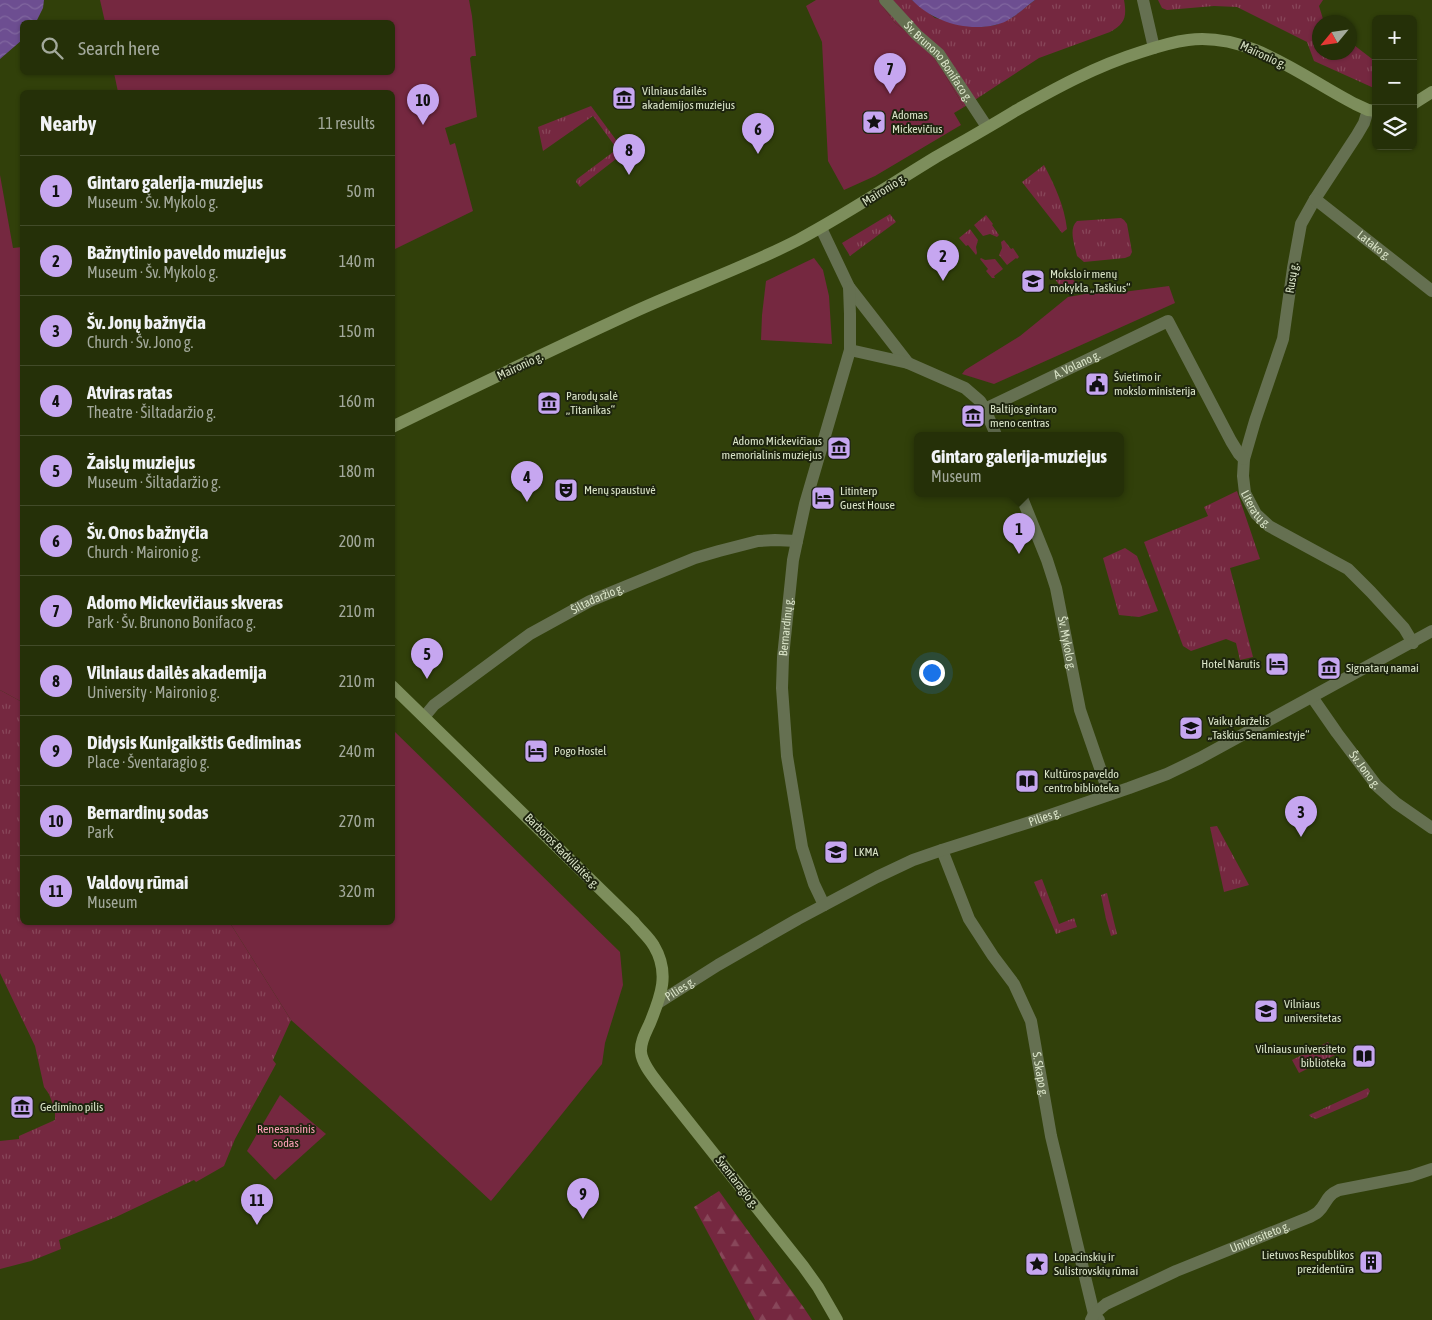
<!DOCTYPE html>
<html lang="en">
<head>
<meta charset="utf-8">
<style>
  body { margin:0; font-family:"Asap Condensed",sans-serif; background:#313c16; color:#f1f3f6 }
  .controls { position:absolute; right:15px; top:15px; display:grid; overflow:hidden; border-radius:8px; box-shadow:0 1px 4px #0004 }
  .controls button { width:45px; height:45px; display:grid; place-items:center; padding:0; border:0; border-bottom:1px solid #424b29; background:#253008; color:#f1f3f6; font:25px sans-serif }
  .compass { position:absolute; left:1312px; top:15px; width:45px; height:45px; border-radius:50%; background:#253008; box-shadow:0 1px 4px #0004; rotate:241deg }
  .you { position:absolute; left:931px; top:672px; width:18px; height:18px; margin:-12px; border:4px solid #fff; border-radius:50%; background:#1a73e8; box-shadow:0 0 0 8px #1a73e833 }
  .badge { display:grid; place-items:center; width:32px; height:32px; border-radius:50%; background:#c6a6f0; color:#111; font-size:16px; font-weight:700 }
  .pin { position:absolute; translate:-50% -41px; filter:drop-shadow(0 1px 2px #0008) }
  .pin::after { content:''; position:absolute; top:26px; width:18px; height:15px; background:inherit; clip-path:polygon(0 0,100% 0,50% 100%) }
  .popup { position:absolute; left:914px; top:432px; width:210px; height:65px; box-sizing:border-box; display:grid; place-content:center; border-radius:8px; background:#253008; filter:drop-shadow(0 1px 4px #0005); font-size:16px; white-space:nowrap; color:#a3a99c }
  .popup b { font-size:19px; color:#f1f3f6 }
  .popup::after { content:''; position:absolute; left:50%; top:100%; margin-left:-10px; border:10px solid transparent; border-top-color:#253008 }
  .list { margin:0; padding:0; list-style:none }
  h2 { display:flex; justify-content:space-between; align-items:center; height:65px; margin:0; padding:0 20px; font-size:21px }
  h2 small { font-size:16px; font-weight:400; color:#a3a99c }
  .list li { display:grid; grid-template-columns:32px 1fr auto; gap:15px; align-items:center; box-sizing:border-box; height:70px; padding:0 20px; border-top:1px solid #424b29 }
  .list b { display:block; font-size:19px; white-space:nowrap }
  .list p { margin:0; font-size:16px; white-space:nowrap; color:#a3a99c }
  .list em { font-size:16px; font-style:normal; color:#a3a99c }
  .icon { flex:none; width:28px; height:28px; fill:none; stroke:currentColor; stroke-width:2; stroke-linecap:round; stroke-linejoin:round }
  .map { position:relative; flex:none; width:1432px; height:1320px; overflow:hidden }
  .search { position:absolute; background:#253008; box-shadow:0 1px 4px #0004; left:20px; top:20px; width:375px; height:55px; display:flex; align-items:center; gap:12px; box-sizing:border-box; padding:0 18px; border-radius:8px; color:#a3a99c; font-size:19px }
  .panel { position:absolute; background:#253008; box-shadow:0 1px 4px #0004; left:20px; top:90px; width:375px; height:835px; border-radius:8px }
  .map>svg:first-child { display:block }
</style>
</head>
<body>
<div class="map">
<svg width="1432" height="1320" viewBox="0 0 1432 1320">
  <defs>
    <pattern id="grass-tufts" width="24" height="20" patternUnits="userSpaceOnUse" patternTransform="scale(1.25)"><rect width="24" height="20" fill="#752840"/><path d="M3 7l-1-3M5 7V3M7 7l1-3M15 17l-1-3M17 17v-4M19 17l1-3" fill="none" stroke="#88475a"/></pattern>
    <pattern id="forest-firs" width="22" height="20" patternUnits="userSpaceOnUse" patternTransform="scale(1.25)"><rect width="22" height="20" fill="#752840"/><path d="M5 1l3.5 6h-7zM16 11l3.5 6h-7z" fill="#88475a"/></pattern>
    <pattern id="water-waves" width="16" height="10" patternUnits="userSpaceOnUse" patternTransform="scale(1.25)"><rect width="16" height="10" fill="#6d4e91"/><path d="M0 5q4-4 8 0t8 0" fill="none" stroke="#81679f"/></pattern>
  </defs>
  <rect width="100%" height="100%" fill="#31400a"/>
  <g fill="url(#grass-tufts)">
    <path d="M878,0H912L935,18L978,27L996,25L1013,17L1035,0H1124C1127,17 1125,24 1110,32L1039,58L964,107L938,63L923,45L895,23Z"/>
    <polygon points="1158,0 1323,0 1319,6 1323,19 1326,22 1320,22 1320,52 1350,52 1350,42 1376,62 1376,89 1314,61 1307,42 1237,7 1214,6 1167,10 1162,8"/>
    <polygon points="591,106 625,152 580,187 576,182 577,179 617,149 593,116 543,151 538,127"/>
    <path d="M1044,165C1055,186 1064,205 1067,229L1062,233L1022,182Z"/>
    <polygon points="890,214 896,222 850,256 842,243"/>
    <polygon points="986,215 993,224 992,225 999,235 997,237 990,234 983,236 974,225"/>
    <path d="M1121,218L1124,220L1127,224L1132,252L1130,256L1125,258L1084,262L1077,256C1075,246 1068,229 1077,221Z"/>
    <polygon points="970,229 978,240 976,247 977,253 976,255 968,245 966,246 959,238"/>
    <polygon points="1004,240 1011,249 1013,248 1019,257 1017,259 1016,258 1007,265 999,255 1002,248 1001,242"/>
    <polygon points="981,258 985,260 995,259 1003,269 994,276 995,278 992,278 986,271 988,269 980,259"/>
    <polygon points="1060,271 1076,282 1078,293 1067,294 1053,277"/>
    <polygon points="1237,491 1260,559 1230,568 1253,657 1240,660 1236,643 1226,639 1191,651 1183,646 1144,542 1208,516 1204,507"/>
    <polygon points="1125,548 1137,556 1158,611 1139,617 1119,615 1103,558"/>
    <polygon points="0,690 22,702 22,922 230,923 291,1020 273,1060 276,1064 235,1139 224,1166 196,1182 194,1180 116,1217 59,1240 61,1249 31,1261 0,1269 0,1141 19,1139 19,1136 55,1120 55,1110 49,1094 44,1087 35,1046 0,973"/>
    <polygon points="1217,826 1249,885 1224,892 1210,827"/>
    <polygon points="1042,879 1059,924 1074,918 1077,927 1056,934 1034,882"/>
    <polygon points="1107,893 1117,934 1111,936 1106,919 1101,895"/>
    <polygon points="1328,1042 1335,1055 1299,1073 1292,1060"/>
    <polygon points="1368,1088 1370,1091 1367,1097 1316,1119 1311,1117 1309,1115"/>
  </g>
  <polygon fill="url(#forest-firs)" points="719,1191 804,1308 812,1320 755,1320 694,1207"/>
  <g fill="#752840">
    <polygon points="100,0 469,0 472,16 476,56 472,56 470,58 477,117 445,128 450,145 455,143 473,211 393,250 392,92 118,92 114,73 392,72 392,22 105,22"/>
    <polygon points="816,0 878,0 895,23 923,45 938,63 964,107 954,113 961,125 875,176 844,190 828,161 822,42 806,6"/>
    <polygon points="0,175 13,248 22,247 22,702 0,690"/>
    <polygon points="814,258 823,270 829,296 832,344 761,340 762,315 766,281"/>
    <polygon points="1169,286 1175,303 994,384 962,374 965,370 1020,336 1068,297 1103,291 1123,292"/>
    <polygon points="393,730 620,952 623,985 605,1043 602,1064 530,1154 491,1201 402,1119 291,1020 230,923 392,922"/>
    <polygon points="280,1095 326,1134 275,1180 247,1151"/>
  </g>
  <g fill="url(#water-waves)">
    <polygon points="0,0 44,0 43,8 36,22 22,22 22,40 0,59"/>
    <path d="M912,0H1035C1023,9 1010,22 995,25C966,32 932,21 912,0Z"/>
  </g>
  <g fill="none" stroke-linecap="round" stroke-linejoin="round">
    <g stroke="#657051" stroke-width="12">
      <path id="s1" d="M885,0L917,35L939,54L987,127"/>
      <polyline points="1143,0 1154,48"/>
      <path id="s2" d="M1368,110L1364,123L1357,135L1315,199L1301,224L1293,268L1283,339L1255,421L1244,459L1243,476L1245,493L1256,514L1269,526L1348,569L1371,592L1404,628L1413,643"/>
      <path id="s3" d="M1315,199L1432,291"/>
      <polyline points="821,228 849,287 908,363"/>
      <polyline points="850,350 908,363 965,388 980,401 985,409 996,435"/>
      <path id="s4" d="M985,409L1168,321L1231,441L1239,454L1244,459"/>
      <path id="s5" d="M1020,493L1047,560L1056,588L1080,710L1109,794"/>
      <path id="s6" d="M1312,697L1337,733L1377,786L1396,803L1432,828"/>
      <path id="s7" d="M424,717L434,705L530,634L590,601L695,558L719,551L758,541L775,540L797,541"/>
      <path id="s8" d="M942,850L969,919L993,956L1014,984L1031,1021L1051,1136L1094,1314L1099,1320"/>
      <path id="s9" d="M824,905L814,884L802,847L787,756L782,688L783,657L793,560L797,541L805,504L850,350V314L849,287"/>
      <path id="s10" d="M658,1003L718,965L798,919L877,877L913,860L942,850L1030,822L1129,788L1167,774L1200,758L1432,631"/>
      <path id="s11" d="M1091,1320L1094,1314L1106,1304L1176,1271L1310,1217C1313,1215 1316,1214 1318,1212C1327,1204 1325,1196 1339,1190L1411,1176L1432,1169"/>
    </g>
    <g stroke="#7d8e5c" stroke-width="12">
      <polyline points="1413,104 1432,92"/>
      <path d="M392,427C470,389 547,352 625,316C682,289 742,269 798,240C845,215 890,185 936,157C962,142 989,127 1015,111C1056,88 1096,66 1141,52C1156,47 1172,42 1188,40C1250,32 1302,77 1355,104L1368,110L1376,111"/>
      <path d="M392,686L634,922C640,930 649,937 654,946C670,973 661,996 650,1023C646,1032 640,1042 641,1052C642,1063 651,1074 657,1082L803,1266L818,1287L837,1320"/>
    </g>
  </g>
  <defs>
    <g id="museum-square" transform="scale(1.25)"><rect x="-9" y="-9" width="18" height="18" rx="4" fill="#c6a6f0" stroke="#1d240e"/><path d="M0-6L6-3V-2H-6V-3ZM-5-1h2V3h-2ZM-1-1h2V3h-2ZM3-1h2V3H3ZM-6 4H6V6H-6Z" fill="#111"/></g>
    <g id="sight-square" transform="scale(1.25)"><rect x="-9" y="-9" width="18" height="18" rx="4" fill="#c6a6f0" stroke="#1d240e"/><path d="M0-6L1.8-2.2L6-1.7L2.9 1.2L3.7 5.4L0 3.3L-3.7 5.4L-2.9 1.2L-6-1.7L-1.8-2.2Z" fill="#111"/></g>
    <g id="school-square" transform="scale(1.25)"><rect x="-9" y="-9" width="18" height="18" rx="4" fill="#c6a6f0" stroke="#1d240e"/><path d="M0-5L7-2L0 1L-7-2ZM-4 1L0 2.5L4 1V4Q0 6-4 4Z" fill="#111"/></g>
    <g id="civic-square" transform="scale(1.25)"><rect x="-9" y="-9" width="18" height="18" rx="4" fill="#c6a6f0" stroke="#1d240e"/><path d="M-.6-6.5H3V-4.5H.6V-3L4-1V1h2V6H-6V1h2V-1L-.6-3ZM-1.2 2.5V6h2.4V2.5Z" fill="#111"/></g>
    <g id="theatre-square" transform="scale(1.25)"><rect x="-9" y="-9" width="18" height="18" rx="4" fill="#c6a6f0" stroke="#1d240e"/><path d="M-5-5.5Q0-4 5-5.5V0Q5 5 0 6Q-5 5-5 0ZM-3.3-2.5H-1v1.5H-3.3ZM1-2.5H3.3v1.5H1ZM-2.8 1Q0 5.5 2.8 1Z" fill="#111"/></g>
    <g id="hotel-square" transform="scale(1.25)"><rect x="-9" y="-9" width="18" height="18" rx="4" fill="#c6a6f0" stroke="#1d240e"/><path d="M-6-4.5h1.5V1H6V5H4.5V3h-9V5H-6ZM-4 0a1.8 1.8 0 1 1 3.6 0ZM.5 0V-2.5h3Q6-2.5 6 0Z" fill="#111"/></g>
    <g id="library-square" transform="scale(1.25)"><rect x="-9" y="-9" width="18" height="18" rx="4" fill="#c6a6f0" stroke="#1d240e"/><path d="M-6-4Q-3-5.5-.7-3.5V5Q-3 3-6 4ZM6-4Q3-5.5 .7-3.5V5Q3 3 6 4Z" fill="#111"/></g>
    <g id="university-square" transform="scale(1.25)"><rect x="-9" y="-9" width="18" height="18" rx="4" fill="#c6a6f0" stroke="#1d240e"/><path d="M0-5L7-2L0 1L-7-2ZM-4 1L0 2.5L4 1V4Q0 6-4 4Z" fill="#111"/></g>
    <g id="building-square" transform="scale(1.25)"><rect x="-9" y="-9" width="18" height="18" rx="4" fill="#c6a6f0" stroke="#1d240e"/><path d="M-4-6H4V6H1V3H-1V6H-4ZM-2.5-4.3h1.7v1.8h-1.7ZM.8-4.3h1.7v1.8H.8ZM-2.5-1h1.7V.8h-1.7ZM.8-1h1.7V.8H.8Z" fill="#111"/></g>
  </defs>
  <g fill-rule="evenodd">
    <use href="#museum-square" x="624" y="98"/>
    <use href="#sight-square" x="874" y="122"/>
    <use href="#school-square" x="1033" y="281"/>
    <use href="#civic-square" x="1097" y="384"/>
    <use href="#museum-square" x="549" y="403"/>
    <use href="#museum-square" x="973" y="416"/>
    <use href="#museum-square" x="839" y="448"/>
    <use href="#theatre-square" x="566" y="490"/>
    <use href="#hotel-square" x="823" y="498"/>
    <use href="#hotel-square" x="1277" y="664"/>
    <use href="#museum-square" x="1329" y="668"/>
    <use href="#school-square" x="1191" y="728"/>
    <use href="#hotel-square" x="536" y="751"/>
    <use href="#library-square" x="1027" y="781"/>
    <use href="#university-square" x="836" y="852"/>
    <use href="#university-square" x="1266" y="1011"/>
    <use href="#library-square" x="1364" y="1056"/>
    <use href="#museum-square" x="22" y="1107"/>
    <use href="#building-square" x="1371" y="1262"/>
    <use href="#sight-square" x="1037" y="1264"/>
  </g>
  <g text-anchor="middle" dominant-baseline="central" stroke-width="4" stroke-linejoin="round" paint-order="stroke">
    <g font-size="12" fill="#dae4c8" stroke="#1d240e">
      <text transform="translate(1263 55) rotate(25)">Maironio g.</text>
      <text stroke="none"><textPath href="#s1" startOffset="82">Šv. Brunono Bonifaco g.</textPath></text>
      <text transform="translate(884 190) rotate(-32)">Maironio g.</text>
      <text stroke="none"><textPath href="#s3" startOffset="75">Latako g.</textPath></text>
      <text transform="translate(1292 278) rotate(-81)">Rusų g.</text>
      <text transform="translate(520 366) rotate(-25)">Maironio g.</text>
      <text stroke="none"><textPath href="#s4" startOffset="102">A. Volano g.</textPath></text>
      <text stroke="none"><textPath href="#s2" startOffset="429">Literatų g.</textPath></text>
      <text stroke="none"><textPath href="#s7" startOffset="211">Šiltadaržio g.</textPath></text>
      <text stroke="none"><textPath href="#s9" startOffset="284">Bernardinų g.</textPath></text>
      <text stroke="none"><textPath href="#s5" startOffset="158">Šv. Mykolo g.</textPath></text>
      <text stroke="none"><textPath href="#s6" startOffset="90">Šv. Jono g.</textPath></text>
      <text stroke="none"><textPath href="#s10" startOffset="431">Pilies g.</textPath></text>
      <text transform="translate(562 851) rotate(45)">Barboros Radvilaitės g.</text>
      <text stroke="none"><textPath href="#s10" startOffset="26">Pilies g.</textPath></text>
      <text stroke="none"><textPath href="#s8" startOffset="248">S. Skapo g.</textPath></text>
      <text transform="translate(737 1182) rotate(52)">Šventaragio g.</text>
      <text stroke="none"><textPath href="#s11" startOffset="190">Universiteto g.</textPath></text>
    </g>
    <g font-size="12" fill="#dae4c8" stroke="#1d240e" text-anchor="start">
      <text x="642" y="91">Vilniaus dailės<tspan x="642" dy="14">akademijos muziejus</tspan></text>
      <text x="892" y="115">Adomas<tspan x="892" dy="14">Mickevičius</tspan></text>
      <text x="1050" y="274">Mokslo ir menų<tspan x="1050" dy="14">mokykla „Taškius“</tspan></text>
      <text x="1114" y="377">Švietimo ir<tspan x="1114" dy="14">mokslo ministerija</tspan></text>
      <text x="566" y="396">Parodų salė<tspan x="566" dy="14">„Titanikas“</tspan></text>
      <text x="990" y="409">Baltijos gintaro<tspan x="990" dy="14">meno centras</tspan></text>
      <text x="822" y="441" text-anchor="end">Adomo Mickevičiaus<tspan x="822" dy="14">memorialinis muziejus</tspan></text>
      <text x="584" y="490">Menų spaustuvė</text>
      <text x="840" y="491">Litinterp<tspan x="840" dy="14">Guest House</tspan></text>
      <text x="1260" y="664" text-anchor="end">Hotel Narutis</text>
      <text x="1346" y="668">Signatarų namai</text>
      <text x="1208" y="721">Vaikų darželis<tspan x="1208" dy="14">„Taškius Senamiestyje“</tspan></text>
      <text x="554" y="751">Pogo Hostel</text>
      <text x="1044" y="774">Kultūros paveldo<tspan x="1044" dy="14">centro biblioteka</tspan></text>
      <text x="854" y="852">LKMA</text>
      <text x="1284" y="1004">Vilniaus<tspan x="1284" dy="14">universitetas</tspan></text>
      <text x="1346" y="1049" text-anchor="end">Vilniaus universiteto<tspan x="1346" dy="14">biblioteka</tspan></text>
      <text x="40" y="1107">Gedimino pilis</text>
      <text x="1354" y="1255" text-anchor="end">Lietuvos Respublikos<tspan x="1354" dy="14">prezidentūra</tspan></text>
      <text x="1054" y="1257">Lopacinskių ir<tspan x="1054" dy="14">Sulistrovskių rūmai</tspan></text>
    </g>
    <g font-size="12" fill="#fca0b7" stroke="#1d240e">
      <text x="286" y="1129">Renesansinis<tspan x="286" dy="14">sodas</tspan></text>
    </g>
  </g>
</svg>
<div class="controls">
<button>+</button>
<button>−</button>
<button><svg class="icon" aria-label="layers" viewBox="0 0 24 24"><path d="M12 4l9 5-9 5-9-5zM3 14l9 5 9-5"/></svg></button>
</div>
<svg class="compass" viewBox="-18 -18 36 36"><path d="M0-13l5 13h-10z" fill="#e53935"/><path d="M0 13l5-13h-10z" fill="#a3a99c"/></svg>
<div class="you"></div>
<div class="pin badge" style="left:1019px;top:554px">1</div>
<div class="popup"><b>Gintaro galerija-muziejus</b>Museum</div>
<div class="pin badge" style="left:943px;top:281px">2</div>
<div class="pin badge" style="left:1301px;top:837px">3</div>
<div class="pin badge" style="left:527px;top:502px">4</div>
<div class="pin badge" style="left:427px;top:679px">5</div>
<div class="pin badge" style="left:758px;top:154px">6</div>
<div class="pin badge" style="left:890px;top:94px">7</div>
<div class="pin badge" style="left:629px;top:175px">8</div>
<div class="pin badge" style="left:583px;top:1219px">9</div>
<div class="pin badge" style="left:423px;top:125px">10</div>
<div class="pin badge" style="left:257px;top:1225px">11</div>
<div class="search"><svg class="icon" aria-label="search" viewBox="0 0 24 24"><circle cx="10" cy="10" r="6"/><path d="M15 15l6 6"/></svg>Search here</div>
<section class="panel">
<h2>Nearby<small>11 results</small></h2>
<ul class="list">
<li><span class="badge">1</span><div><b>Gintaro galerija-muziejus</b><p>Museum · Šv. Mykolo g.</p></div><em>50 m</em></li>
<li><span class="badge">2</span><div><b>Bažnytinio paveldo muziejus</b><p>Museum · Šv. Mykolo g.</p></div><em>140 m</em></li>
<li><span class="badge">3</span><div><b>Šv. Jonų bažnyčia</b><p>Church · Šv. Jono g.</p></div><em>150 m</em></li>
<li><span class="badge">4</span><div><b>Atviras ratas</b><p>Theatre · Šiltadaržio g.</p></div><em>160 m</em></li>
<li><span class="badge">5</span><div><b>Žaislų muziejus</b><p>Museum · Šiltadaržio g.</p></div><em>180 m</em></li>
<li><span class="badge">6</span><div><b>Šv. Onos bažnyčia</b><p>Church · Maironio g.</p></div><em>200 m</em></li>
<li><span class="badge">7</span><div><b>Adomo Mickevičiaus skveras</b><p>Park · Šv. Brunono Bonifaco g.</p></div><em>210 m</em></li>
<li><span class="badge">8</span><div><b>Vilniaus dailės akademija</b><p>University · Maironio g.</p></div><em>210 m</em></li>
<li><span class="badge">9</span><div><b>Didysis Kunigaikštis Gediminas</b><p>Place · Šventaragio g.</p></div><em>240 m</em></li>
<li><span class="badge">10</span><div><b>Bernardinų sodas</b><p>Park</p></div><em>270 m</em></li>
<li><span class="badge">11</span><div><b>Valdovų rūmai</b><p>Museum</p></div><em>320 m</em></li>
</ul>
</section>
</div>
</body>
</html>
